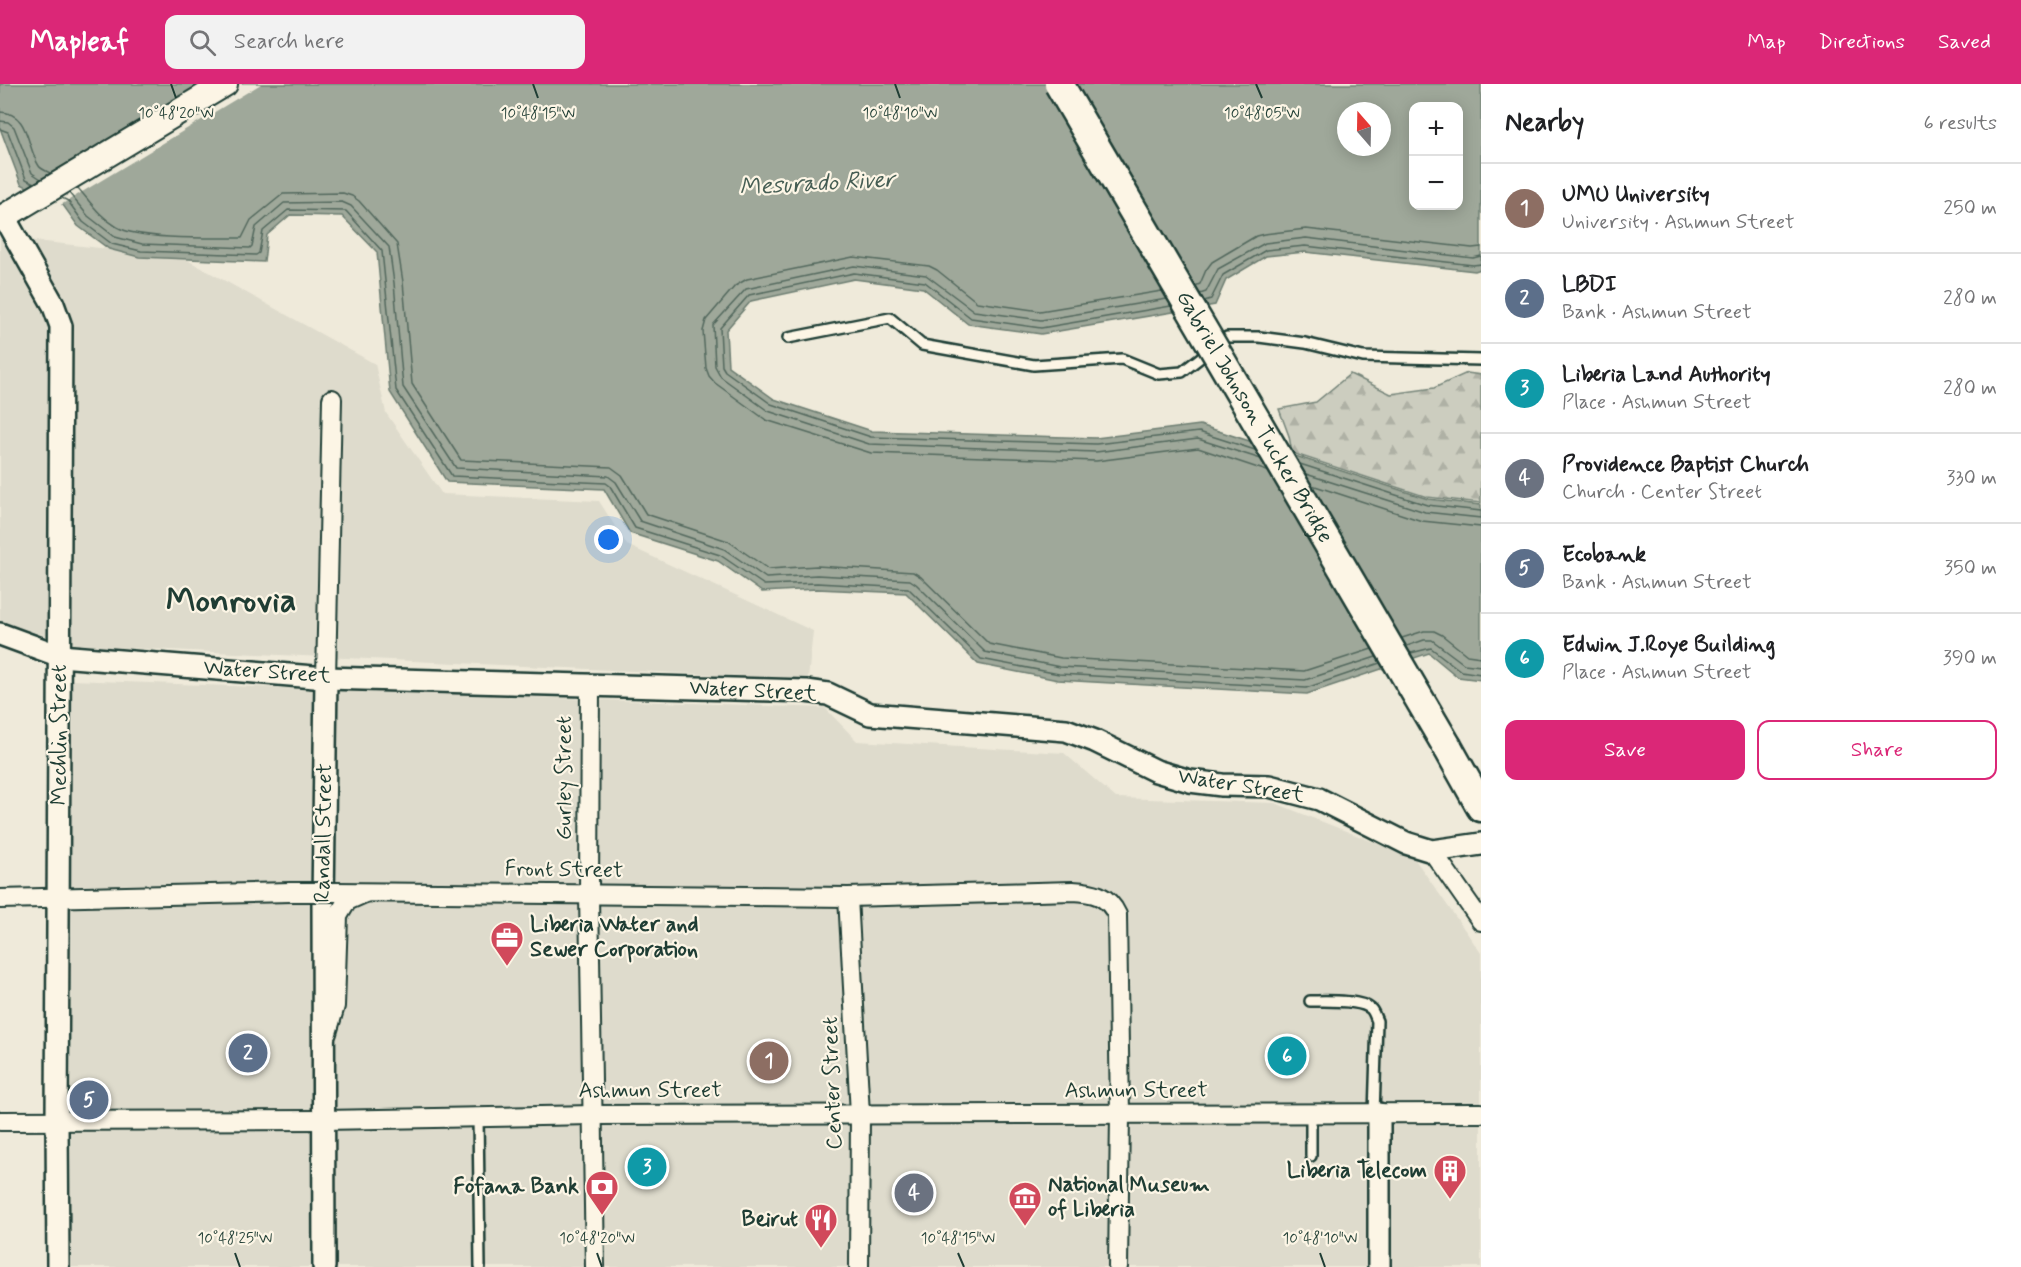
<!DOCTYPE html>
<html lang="en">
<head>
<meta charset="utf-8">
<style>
  body { margin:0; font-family:Mynerve,sans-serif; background:#f2f2f2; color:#202124 }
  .controls { position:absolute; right:18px; top:18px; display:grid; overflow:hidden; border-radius:12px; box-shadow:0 3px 15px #0003 }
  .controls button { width:54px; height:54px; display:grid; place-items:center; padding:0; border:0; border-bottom:2px solid #e0e0e0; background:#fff; color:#202124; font:30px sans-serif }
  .compass { position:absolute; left:1337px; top:18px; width:54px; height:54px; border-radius:50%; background:#fff; box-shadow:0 3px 15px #0003; rotate:340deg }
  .you { position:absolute; left:609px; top:456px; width:21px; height:21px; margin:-15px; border:4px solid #fff; border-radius:50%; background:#1a73e8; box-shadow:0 0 0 9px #1a73e833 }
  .badge { display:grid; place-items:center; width:39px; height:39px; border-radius:50%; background:#db2777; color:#fff; font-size:20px; font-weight:700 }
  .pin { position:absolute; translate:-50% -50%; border:3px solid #fff; box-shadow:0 2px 6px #0006 }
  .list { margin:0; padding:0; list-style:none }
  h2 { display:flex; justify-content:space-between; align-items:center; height:78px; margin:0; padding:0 24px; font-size:26px }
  h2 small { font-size:20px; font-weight:400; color:#757577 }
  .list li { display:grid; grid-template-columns:39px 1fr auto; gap:18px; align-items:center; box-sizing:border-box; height:90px; padding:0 24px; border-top:2px solid #e0e0e0 }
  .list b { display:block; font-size:22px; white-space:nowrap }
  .list p { margin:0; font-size:20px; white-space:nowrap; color:#757577 }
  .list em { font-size:20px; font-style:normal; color:#757577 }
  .actions { display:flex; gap:12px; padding:18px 24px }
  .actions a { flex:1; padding:14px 0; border:2px solid #db2777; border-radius:12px; text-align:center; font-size:21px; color:#db2777 }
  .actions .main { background:#db2777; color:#fff }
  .icon { flex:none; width:33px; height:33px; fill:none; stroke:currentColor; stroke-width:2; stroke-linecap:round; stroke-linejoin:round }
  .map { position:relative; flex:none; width:1481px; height:1183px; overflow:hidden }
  header { display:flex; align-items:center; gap:36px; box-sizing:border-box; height:84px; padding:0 30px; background:#db2777; color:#fff }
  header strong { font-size:28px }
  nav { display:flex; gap:33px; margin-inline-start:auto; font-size:21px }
  .search { width:420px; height:54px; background:#f2f2f2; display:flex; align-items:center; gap:15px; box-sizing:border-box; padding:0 21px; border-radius:12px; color:#757577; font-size:22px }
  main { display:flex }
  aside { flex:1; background:#fff }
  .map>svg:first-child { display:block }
</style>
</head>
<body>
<header>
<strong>Mapleaf</strong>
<div class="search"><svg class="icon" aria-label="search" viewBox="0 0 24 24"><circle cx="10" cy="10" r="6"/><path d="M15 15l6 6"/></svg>Search here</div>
<nav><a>Map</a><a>Directions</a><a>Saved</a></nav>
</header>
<main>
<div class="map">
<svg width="1481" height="1183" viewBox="0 0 1481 1183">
  <defs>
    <pattern id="forest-firs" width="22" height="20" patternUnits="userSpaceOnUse" patternTransform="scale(1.5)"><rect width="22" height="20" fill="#cccdbf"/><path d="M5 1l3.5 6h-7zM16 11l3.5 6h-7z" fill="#afb1a5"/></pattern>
  </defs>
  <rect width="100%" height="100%" fill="#efeada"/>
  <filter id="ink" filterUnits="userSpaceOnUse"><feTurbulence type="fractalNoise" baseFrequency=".0167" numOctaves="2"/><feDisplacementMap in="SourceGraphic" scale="12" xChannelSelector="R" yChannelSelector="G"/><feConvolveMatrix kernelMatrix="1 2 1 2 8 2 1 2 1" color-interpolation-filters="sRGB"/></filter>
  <g filter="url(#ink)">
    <g fill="#dedbcc">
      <polygon points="0,153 182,173 375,280 386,329 442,410 599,417 627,461 813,547 808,595 81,562 0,538"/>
      <polygon points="71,596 825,624 857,657 1064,669 1116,714 1275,719 1414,774 1481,869 1481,1183 71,1183"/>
    </g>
    <polygon fill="url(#forest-firs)" stroke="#76857a" stroke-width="1.5" points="1467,289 1481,291 1481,419 1427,413 1292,369 1289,352 1279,325 1316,318 1350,290 1391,310 1434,304"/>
    <path fill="#9fa89a" stroke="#6c7d71" stroke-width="1.5" fill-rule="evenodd" d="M0,0H1481V185L1475,187L1305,168L1266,172L1226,196L1215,221L1041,250L968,240L923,204L854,195L751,217L726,246L728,282L774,315L872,347L1096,354L1200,341L1428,415L1481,421V596L1458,593L1429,569L1307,610L1058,596L978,580L906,509L817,505L762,508L718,477L630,449L604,405L447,398L390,308L377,168L342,132L290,131L267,151L264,178L139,173L109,165L78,142L63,121L21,100L0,44ZM1414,22H1458V122H1414ZM1346,27H1382V63H1346Z"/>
    <polygon fill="#efeada" points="211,0 261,0 59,122 44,114"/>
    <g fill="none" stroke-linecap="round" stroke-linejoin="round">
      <g stroke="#52685d" stroke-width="1.5">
        <path d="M0,28C30,29 26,62 39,82C41,85 46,87 50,89"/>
        <polyline points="0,37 8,38 14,43 32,89 41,95"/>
        <polyline points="0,45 8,48 26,95 34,99"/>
        <path d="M78,104C91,119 99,132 117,143C138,156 214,154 242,154L251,136L283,110L343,109L352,112L359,117L397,160L403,198L412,300L461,376L611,383L622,391L646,430L728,457L768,485L817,482L913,488L921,493L989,560L1061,574L1304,587L1372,565"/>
        <polyline points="69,109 88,132 115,153 142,160 250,164 252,162 256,143 284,119 342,118 351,122 389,163 394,199 403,303 456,384 608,392 616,398 640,437 724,465 766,494 817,491 910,496 916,500 985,568 1060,583 1305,596 1376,573"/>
        <polyline points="62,114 68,117 83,138 112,160 141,167 256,171 259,169 263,147 288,126 346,127 382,167 396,306 452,392 606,399 610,402 635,444 720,471 764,501 817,499 908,504 981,575 1059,590 1306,604 1380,579"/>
        <polyline points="1195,202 1200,200 1206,186 1212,178 1256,152 1264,150 1306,145 1472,164 1481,163"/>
        <polyline points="1162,207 1040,227 977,218 937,186 929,182 853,173 747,195 735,202 706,236 703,247 706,284 709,292 715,299 766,336 871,369 1096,377 1198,364 1267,387"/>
        <polyline points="1200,210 1206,208 1218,185 1265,159 1306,154 1473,174 1481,172"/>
        <polyline points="1167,215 1041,236 974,227 926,191 854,182 746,205 713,241 715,282 721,293 768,327 869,360 1096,368 1198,355 1261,375"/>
        <polyline points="1204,217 1211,215 1223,191 1266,166 1305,162 1473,181 1481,180"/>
        <polyline points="1171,222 1041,244 971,234 925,198 854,189 749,211 720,244 722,282 725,287 771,320 871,353 1096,360 1199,348 1255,366"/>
        <polyline points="1300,380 1427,421 1481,427"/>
        <polyline points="1306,390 1425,428 1481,434"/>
        <polyline points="1312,401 1422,437 1481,443"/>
        <polyline points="1402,554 1424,547 1434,547 1442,551 1467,571 1481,573"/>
        <polyline points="1407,562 1424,556 1432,556 1464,580 1481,582"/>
        <polyline points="1411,569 1431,564 1461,587 1481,590"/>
      </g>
      <g stroke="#1f3d34" stroke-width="14">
        <g id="service">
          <polyline points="788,254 890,234 922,261 1034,281 1122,275 1159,290 1182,288 1227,253 1259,253 1305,259 1363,273 1481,276"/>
          <path d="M1310,917C1325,917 1361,915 1371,925C1374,928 1375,933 1377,937L1374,1030"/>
          <polyline points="1311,1031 1311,1072"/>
          <polyline points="478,1033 480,1183"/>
        </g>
      </g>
      <g stroke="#1f3d34" stroke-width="22">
        <g id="minor">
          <polyline points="326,594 332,315"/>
          <polyline points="590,601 589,811 595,1183"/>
          <polyline points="1432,767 1481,837"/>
          <path d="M335,808L848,813L1073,807C1093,808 1108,811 1117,831L1120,1031L1118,1183"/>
          <polyline points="848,813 860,1030 859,1183"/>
          <polyline points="0,815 291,808"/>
          <polyline points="327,949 335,922 338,832 347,817 365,809"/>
          <polyline points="0,1037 324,1036 593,1031 1481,1029"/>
        </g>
      </g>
      <g stroke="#1f3d34" stroke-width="26">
        <g id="tertiary">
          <polyline points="4,133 53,220 61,242 57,1039 58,1183"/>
          <polyline points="0,550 60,572 326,594 806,607 828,610 870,630 1066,646 1095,657 1156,687 1190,697 1222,701 1269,702 1319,715 1406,759 1432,767 1481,760"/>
          <polyline points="324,1183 323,819 326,594"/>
          <polyline points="1379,1183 1379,1030"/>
        </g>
      </g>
      <g stroke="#1f3d34" stroke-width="28">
        <polyline id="secondary" points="0,135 225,0"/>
      </g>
      <g stroke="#1f3d34" stroke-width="33">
        <polyline id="trunk" points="1448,664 1481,723"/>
      </g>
      <use href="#service" stroke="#fcf5e5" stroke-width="9"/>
      <use href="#minor" stroke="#fcf5e5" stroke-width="18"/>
      <use href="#tertiary" stroke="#fcf5e5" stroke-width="21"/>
      <use href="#secondary" stroke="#fcf5e5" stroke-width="24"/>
      <use href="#trunk" stroke="#fcf5e5" stroke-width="28"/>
      <g stroke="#1f3d34" stroke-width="22" stroke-linecap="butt">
        <polyline id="minor-bridge" points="291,808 335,808"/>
      </g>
      <g stroke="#1f3d34" stroke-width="33" stroke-linecap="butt">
        <g id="trunk-bridge">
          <path id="s1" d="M1059,0L1448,664"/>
        </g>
      </g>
      <use href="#minor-bridge" stroke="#fcf5e5" stroke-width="18"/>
      <use href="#trunk-bridge" stroke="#fcf5e5" stroke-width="28"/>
    </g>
  </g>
  <path fill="none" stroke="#1f3d34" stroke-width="2" d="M171,0L176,14M533,0L538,14M895,0L900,14M1256,0L1262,14M235,1169L240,1183M597,1169L602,1183M958,1169L964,1183M1320,1169L1325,1183"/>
  <defs>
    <g id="office-pin" transform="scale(1.725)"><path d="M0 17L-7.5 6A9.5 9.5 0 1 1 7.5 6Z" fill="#d1495b" stroke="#fcf5e5"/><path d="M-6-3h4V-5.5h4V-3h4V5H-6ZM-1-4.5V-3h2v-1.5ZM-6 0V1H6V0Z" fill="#fff"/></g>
    <g id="building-pin" transform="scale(1.725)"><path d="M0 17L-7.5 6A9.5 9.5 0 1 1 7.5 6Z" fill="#d1495b" stroke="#fcf5e5"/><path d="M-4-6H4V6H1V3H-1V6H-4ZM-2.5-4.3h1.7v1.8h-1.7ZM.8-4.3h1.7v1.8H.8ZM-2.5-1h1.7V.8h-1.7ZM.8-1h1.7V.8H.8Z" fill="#fff"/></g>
    <g id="bank-pin" transform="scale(1.725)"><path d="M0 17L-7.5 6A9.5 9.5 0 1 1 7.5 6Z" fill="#d1495b" stroke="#fcf5e5"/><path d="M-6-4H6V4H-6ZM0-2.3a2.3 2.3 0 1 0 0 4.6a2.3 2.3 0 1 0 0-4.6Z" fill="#fff"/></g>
    <g id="museum-pin" transform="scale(1.725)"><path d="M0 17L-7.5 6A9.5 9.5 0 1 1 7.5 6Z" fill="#d1495b" stroke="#fcf5e5"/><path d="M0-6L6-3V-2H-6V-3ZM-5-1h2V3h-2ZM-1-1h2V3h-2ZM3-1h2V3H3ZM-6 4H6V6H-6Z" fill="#fff"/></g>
    <g id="restaurant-pin" transform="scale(1.725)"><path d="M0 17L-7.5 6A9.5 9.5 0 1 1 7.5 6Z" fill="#d1495b" stroke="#fcf5e5"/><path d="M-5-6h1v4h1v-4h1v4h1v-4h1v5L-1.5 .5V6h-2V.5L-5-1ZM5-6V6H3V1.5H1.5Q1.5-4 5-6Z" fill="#fff"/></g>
  </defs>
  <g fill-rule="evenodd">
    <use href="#office-pin" x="507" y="854"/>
    <use href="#building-pin" x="1450" y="1087"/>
    <use href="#bank-pin" x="602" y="1103"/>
    <use href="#museum-pin" x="1025" y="1114"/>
    <use href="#restaurant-pin" x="821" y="1136"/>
  </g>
  <g text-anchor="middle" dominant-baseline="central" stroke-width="4.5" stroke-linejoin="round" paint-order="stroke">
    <g font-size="22" fill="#1f3d34" stroke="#fcf5e5">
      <text stroke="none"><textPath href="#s1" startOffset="386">Gabriel Johnson Tucker Bridge</textPath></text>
      <text transform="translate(267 588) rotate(4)">Water Street</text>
      <text transform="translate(753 607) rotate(3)">Water Street</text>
      <text transform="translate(60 651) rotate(-90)">Mechlin Street</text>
      <text transform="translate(565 694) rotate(-90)">Gurley Street</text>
      <text transform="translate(1241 702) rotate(9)">Water Street</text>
      <text transform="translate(324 749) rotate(-89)">Randall Street</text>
      <text transform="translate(564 786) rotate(1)">Front Street</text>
      <text transform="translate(833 999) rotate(-92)">Center Street</text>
      <text x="650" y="1007">Ashmun Street</text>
      <text x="1136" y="1007">Ashmun Street</text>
    </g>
    <g font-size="22" font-weight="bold" fill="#1f3d34" stroke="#fcf5e5" text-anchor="end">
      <text x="530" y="841" text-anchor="start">Liberia Water and<tspan x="530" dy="25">Sewer Corporation</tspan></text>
      <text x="1427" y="1087">Liberia Telecom</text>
      <text x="1048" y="1101" text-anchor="start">National Museum<tspan x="1048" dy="25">of Liberia</tspan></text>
      <text x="579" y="1103">Fofana Bank</text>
      <text x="798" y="1136">Beirut</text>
    </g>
    <g font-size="24" font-style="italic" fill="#455d53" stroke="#fcf5e5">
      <text transform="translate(817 100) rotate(-3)">Mesurado River</text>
    </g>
    <g font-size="34" font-weight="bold" fill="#1f3d34" stroke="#fcf5e5">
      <text x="231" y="517">Monrovia</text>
    </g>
  </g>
  <g font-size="15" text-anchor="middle" fill="#1f3d34" stroke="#fcf5e5" stroke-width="4.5" stroke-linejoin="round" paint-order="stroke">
    <text x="176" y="34">10°48'20"W</text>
    <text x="538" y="34">10°48'15"W</text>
    <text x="900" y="34">10°48'10"W</text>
    <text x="1262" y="34">10°48'05"W</text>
    <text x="235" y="1159">10°48'25"W</text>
    <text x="597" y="1159">10°48'20"W</text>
    <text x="958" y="1159">10°48'15"W</text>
    <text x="1320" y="1159">10°48'10"W</text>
  </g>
</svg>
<div class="controls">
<button>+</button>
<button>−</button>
</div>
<svg class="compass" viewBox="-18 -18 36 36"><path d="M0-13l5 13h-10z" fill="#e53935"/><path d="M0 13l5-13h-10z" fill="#757577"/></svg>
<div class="you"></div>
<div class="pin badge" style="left:769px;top:977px;background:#8d6e63">1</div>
<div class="pin badge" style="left:248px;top:969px;background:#5c6f8a">2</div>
<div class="pin badge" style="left:647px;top:1083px;background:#0f9aa8">3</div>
<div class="pin badge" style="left:914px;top:1109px;background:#6b7280">4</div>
<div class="pin badge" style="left:89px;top:1016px;background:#5c6f8a">5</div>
<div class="pin badge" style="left:1287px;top:972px;background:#0f9aa8">6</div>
</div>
<aside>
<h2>Nearby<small>6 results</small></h2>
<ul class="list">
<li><span class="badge" style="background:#8d6e63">1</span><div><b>UMU University</b><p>University · Ashmun Street</p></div><em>250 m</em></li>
<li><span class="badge" style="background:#5c6f8a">2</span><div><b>LBDI</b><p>Bank · Ashmun Street</p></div><em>280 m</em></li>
<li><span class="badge" style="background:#0f9aa8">3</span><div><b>Liberia Land Authority</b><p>Place · Ashmun Street</p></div><em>280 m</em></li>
<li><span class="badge" style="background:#6b7280">4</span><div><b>Providence Baptist Church</b><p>Church · Center Street</p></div><em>330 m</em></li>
<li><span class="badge" style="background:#5c6f8a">5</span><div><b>Ecobank</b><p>Bank · Ashmun Street</p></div><em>350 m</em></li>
<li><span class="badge" style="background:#0f9aa8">6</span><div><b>Edwin J.Roye Building</b><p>Place · Ashmun Street</p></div><em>390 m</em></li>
</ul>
<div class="actions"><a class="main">Save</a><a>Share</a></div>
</aside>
</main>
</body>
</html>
